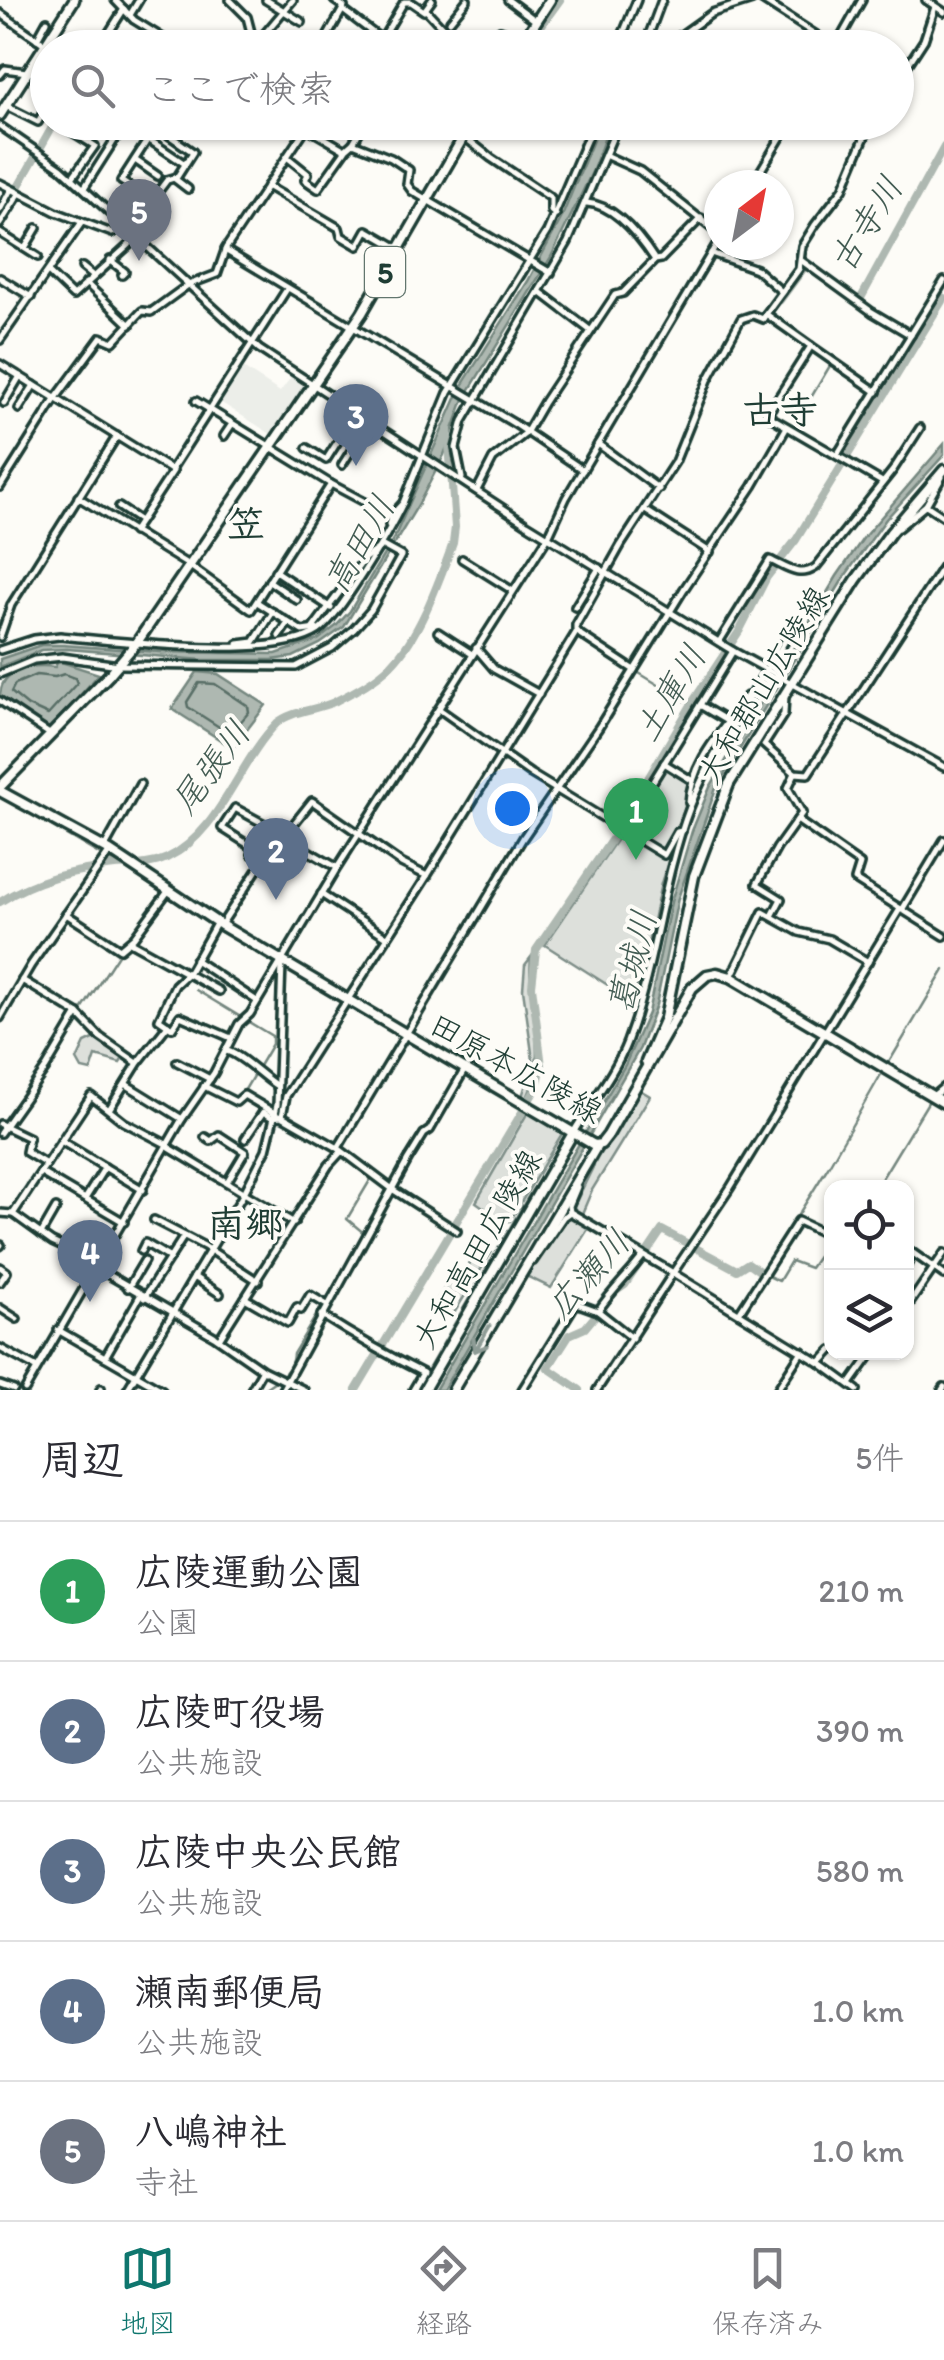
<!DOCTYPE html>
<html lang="ja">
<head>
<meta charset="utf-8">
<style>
  body { margin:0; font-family:Itim,"Klee One",sans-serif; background:#f7f7f7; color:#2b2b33 }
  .controls { position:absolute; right:30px; bottom:30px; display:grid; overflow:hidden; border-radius:20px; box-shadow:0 2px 8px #0004 }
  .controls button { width:90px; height:90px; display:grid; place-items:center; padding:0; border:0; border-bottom:2px solid #e1e1e2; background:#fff; color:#2b2b33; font:50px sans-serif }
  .compass { position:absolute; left:704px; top:170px; width:90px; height:90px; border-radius:50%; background:#fff; box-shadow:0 2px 8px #0004; rotate:32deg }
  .you { position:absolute; left:512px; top:808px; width:35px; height:35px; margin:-25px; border:8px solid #fff; border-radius:50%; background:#1a73e8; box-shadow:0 0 0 15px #1a73e833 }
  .badge { display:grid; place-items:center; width:65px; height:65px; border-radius:50%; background:#0f766e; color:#fff; font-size:32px; font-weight:700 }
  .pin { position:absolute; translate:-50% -82px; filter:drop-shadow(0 2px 5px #0008) }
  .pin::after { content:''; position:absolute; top:52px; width:35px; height:30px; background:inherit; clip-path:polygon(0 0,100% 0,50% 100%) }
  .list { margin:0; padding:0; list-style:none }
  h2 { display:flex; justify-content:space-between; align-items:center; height:130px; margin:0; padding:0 40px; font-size:42px }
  h2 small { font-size:32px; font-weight:400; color:#7c7c81 }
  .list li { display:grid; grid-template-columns:65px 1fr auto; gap:30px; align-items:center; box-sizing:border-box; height:140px; padding:0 40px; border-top:2px solid #e1e1e2 }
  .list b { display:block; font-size:38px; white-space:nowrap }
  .list p { margin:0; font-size:32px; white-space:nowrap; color:#7c7c81 }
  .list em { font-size:32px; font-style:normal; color:#7c7c81 }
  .icon { flex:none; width:55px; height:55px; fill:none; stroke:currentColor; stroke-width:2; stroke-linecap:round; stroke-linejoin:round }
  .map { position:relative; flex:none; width:944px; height:1390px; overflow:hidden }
  .search { position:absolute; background:#fff; box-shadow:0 2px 8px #0004; left:30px; right:30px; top:30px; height:110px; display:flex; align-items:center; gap:25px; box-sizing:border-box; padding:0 35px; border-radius:55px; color:#7c7c81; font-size:38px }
  .sheet { height:830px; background:#fff }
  nav { display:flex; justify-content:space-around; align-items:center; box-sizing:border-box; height:140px; border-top:2px solid #e1e1e2; background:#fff; font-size:28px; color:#7c7c81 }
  nav a { display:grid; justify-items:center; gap:5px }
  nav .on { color:#0f766e }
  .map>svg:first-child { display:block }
</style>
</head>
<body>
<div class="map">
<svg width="944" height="1390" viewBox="0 0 944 1390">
  <rect width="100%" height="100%" fill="#fdfcf7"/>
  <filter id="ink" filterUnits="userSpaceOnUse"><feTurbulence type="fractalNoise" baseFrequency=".01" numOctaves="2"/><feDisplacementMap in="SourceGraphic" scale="20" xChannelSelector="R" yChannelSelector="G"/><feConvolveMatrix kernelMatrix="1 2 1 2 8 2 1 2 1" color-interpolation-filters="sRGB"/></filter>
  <g filter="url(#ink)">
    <polygon fill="#eceee9" points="240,366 280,392 291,377 303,384 305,389 274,436 217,400"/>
    <g fill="#dde0db" stroke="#7e8e88" stroke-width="2.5">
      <polygon points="662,761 695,780 661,883 641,977 631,998 628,998 545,945 623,830"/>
      <path d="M531,957C526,1008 550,1052 526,1100L522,1097L533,1060L523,989L525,965Z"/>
      <polygon points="98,1037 125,1055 120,1063 96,1056 91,1071 82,1069 77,1060 85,1043"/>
      <polygon points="640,1090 650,1096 592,1190 581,1216 573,1208 598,1157"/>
      <polygon points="528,1112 563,1132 510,1221 503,1221 476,1202"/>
      <polygon points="559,1154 426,1381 420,1390 416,1390 532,1190"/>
      <polygon points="570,1217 590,1226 551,1288 524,1275 561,1223"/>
      <polygon points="481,1245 491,1253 453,1315 436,1302 453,1274 461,1278"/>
    </g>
    <g fill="#aeb8b1" stroke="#75877f" stroke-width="2.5">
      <polygon points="600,123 610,123 593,170 551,257 464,399 444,455 418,505 344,627 320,644 293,657 272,660 203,660 67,649 41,650 0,667 0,659 41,645 63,645 160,652 276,654 318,640 336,626 350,611 395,536 461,387 528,281 561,219"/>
      <polygon points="944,444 944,455 886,519 845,576 716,788 678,898 656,1005 640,1048 443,1390 435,1390 625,1065 648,1013 671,902 692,831 710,787 837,576 864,537"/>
      <path d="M58,661L99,674L49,730L0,697C0,668 33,664 55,667Z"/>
      <polygon points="197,672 218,674 266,705 233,748 172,709"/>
    </g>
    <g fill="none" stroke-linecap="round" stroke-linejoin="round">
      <g stroke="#586e66" stroke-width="2.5">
        <polygon points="64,674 75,678 77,683 48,715 28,706 11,692 15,684 36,675 55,677"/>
        <polygon points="199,683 215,684 248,706 249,712 232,732 227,732 188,707 187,702"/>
      </g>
      <g stroke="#75877f" stroke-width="2.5">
        <polyline points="780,300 769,314 769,321 819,354"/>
        <polyline points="794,426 831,364"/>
        <polyline points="552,668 571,636"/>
        <polyline points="634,670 685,701 694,700"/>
        <polyline points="39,819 119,866"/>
        <polyline points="196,990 272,1036 272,1044 243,1093"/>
        <polyline points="347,994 503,747"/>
        <polyline points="888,1064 944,970"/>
        <polyline points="281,1110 284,1095 342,1002"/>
        <polyline points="280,1118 330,1146"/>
        <polyline points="10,1125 50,1069 80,1013 119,953 128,946 165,964"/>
        <polyline points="340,1153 354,1163"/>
        <polyline points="876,1188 930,1099"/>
        <polyline points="830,1239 810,1268 791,1261 779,1281 762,1273 828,1167 883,1071"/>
        <path d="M262,1390C276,1380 292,1373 293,1354L365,1234L347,1219L372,1177"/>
      </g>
      <g stroke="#aeb8b1" stroke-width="8">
        <polyline points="447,48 453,44 464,48"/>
        <polyline points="483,48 499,35 515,42 529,43 560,0"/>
        <polyline points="0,219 55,122"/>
        <polyline points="850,297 855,300 861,298 944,147"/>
        <polyline points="780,300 806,265 812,268"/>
        <path d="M0,902C35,879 74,870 115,866C133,865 150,866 167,858C220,833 238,762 277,723C290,711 317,710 334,702C353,692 375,681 391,665C420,636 439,581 453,543L455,527L448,430"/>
        <polyline points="356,1390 537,1087 542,1066 532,986 536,950 616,833 694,700 740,630 767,577 796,540 944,298"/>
        <polyline points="580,1390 548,1368 569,1335 585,1328 615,1292 625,1285 662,1230 737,1270 748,1263 762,1273"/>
      </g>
      <g stroke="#1f3d34" stroke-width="12">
        <g id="minor">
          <polyline points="115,0 134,20 179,48"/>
          <polyline points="230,0 247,17 254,44"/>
          <polyline points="266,0 302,22"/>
          <polyline points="508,0 536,21"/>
          <polyline points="762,0 835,47"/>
          <polyline points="926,0 944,12"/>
          <polyline points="343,10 381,39"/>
          <polyline points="426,10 454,40"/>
          <polyline points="0,13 46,45"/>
          <polyline points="130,15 139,0"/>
          <polyline points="450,21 467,0"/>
          <polyline points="37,39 47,21"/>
          <polyline points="255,45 293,0"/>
          <polyline points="99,48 124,9"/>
          <polyline points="321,48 344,7 334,0"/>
          <polyline points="377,48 404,2 411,2 424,11 432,0"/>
          <polyline points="440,48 454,40 478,46 500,30 525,38"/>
          <polyline points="617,48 637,0"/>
          <polyline points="644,48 662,0"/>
          <polyline points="663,48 712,13 752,0"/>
          <polyline points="835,48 862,0"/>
          <polyline points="0,75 5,69 48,75"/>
          <polyline points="896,83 924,40 935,7"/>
          <polyline points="6,106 38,122 47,106"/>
          <polyline points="70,122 66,128 95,146 72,178"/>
          <polyline points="297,122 345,150 353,143 391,158 409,170 407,184 412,191 551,273"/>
          <polyline points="446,122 491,158 551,198 551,211 556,215"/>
          <polyline points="0,126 61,168 259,349 527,524 733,651 944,767"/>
          <polyline points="89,141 100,122"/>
          <polyline points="353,143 365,122"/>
          <polyline points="607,156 640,171 719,234"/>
          <polyline points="287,157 308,174 305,180 318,189 345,151"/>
          <polyline points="135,160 158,176"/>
          <polyline points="175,179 188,189"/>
          <polyline points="0,183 56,212 112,233 125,225"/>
          <polyline points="752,185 790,122"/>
          <polyline points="267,186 339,228 341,236 358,246 367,230 398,248"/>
          <polyline points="84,188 126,122"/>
          <polyline points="151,201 121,181 148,139 185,164"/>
          <path d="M587,203C615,205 640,237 655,260"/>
          <polyline points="0,210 10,191"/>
          <polyline points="0,224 19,194"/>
          <polyline points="130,229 167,180 177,177 193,152 166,133"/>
          <polyline points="0,233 38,257"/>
          <polyline points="25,248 37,228"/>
          <polyline points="225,250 515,424 583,470"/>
          <polyline points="711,253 756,269 782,292"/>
          <polyline points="110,260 125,272 122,275"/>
          <polyline points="802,261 872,312 911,335"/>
          <polyline points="82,267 93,276"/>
          <polyline points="49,273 73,296 129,245 136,235"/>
          <polyline points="0,278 31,297"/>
          <polyline points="86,283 130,325"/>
          <polyline points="540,292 591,331"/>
          <polyline points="766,314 799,269 802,246 815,225 843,189 871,122"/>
          <polyline points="0,340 82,222"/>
          <polyline points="811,346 877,392"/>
          <polyline points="0,364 173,471 133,532"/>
          <polyline points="196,401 331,484 391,516"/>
          <polyline points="4,403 20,376"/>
          <polyline points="19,409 34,385"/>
          <polyline points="224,436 232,424"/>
          <polyline points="598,444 659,489"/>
          <polyline points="307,448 326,460 357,411"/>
          <polyline points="837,455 944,281"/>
          <polyline points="342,465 370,421"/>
          <polyline points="171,470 287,289"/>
          <polyline points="462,478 456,448 463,421 568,242 619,122"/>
          <polyline points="0,487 56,398 101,337 113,342 142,311 151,312 188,285 217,274 226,248 306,128"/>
          <polyline points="477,490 493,459 526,433 544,402 615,295 623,293 655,260 661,259 701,218"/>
          <polyline points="78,497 190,566 251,610 331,484"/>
          <polyline points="926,505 942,477"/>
          <polyline points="119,507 140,521"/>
          <polyline points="645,510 710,552"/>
          <polyline points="389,525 391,516 403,503 448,393 547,232 594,122"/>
          <polyline points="898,528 926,505 944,517"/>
          <polyline points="462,559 513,591"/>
          <polyline points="275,571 331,608"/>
          <polyline points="269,581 297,600"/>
          <polyline points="257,602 302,631 316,629"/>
          <polyline points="575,607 599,568"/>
          <polyline points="313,628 365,558 379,548"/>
          <polyline points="438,632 472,654"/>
          <polyline points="279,636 288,623"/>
          <polyline points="0,637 11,605 117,436"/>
          <path d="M719,642L770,560C786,567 799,579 816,567L893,470L920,428"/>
          <polyline points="238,644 254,642 273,612"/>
          <polyline points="476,648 494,669 539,694"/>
          <path d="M0,650L34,639L60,636C119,641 273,661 318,631C340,616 390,530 403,503"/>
          <polyline points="634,670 581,635 576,630 576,625 621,545 675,462 708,380 741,319 753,315 763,319 766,314 811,346 767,415 882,482"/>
          <polyline points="0,674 34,660 62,657 119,665 296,667 332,648 354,629 371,610 401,556 381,545"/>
          <polyline points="785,695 784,714 764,745 795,773 808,774 944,565"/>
          <polyline points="0,701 51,735"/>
          <polyline points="439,709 531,774 664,855 677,832 682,831"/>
          <polyline points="727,721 700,705 733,651"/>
          <polyline points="664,763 693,781"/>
          <path d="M689,803C691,761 724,729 747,696H752"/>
          <polyline points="797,820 860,864 855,880 944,936"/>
          <polyline points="623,830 700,705"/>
          <polyline points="282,836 336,867"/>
          <polyline points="105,847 140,784"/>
          <polyline points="255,849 222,828 235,808 283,834"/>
          <polyline points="252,854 269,826"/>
          <polyline points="290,862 300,846"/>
          <polyline points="321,894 387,937"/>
          <polyline points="902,910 944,840"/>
          <polyline points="66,914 120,949 134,937 169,890"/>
          <polyline points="772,916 781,899 757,884 777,848 802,813 788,788 795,773"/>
          <polyline points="217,922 189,972 175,985 159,1019 172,1028 180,1016 231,1038"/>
          <polyline points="221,925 257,870 312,801 401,863 427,876"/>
          <polyline points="130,942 219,991"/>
          <polyline points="195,960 257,1001"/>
          <polyline points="731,977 763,912 799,932 829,939 868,962"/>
          <polyline points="22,980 78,1014 100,1037 136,1062"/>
          <polyline points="0,1018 31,965 110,851"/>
          <path d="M227,1051C243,1056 260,1075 277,1086"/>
          <polyline points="177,1062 210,1079"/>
          <polyline points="127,1085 182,1119"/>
          <polyline points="204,1086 236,1102 244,1095 276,1114"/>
          <polyline points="933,1096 944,1087"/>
          <polyline points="110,1108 138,1063 168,1025"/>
          <polyline points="282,1116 286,1096 427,876 577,631"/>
          <polyline points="0,1124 29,1138 26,1152 46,1164"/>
          <polyline points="0,1133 46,1068 78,1014"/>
          <path d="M573,1133C590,1104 615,1073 627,1042C656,965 661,883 690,807C713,749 752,694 785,641"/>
          <polyline points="205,1137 211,1141 219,1135 245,1152 227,1182"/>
          <polyline points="245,1139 263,1112 271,1117 282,1116 338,1148 395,1191 457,1231"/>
          <polyline points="61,1141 143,1190"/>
          <polyline points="168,1147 294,1223"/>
          <polyline points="338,1148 523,838 599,727 684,589 753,486 787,427"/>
          <polyline points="41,1173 124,1222"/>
          <polyline points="577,1187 569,1206 570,1212 673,1273 597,1390"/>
          <polyline points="85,1199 105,1167"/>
          <polyline points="0,1213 13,1214 52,1242 98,1263"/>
          <polyline points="13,1214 91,1096 124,1122 168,1145"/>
          <polyline points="154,1220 204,1246 258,1281"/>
          <polyline points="41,1234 56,1208"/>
          <polyline points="0,1246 1,1245"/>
          <polyline points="141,1251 145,1243 170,1258"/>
          <polyline points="533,1261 563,1217 570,1212"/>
          <polyline points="0,1267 7,1272 0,1282"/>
          <polyline points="95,1267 214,1336 263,1370 304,1390"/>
          <polyline points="906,1267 913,1253 944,1275"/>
          <polyline points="194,1277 220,1294"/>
          <polyline points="128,1288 144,1261"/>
          <polyline points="144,1298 184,1236"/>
          <polyline points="245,1298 288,1323 297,1307 301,1310 310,1295 327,1305"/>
          <polyline points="0,1308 17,1319"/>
          <polyline points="906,1309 944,1253"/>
          <path d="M598,1311C612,1290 628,1276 643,1256"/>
          <polyline points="739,1313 798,1221 832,1237"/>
          <path d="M321,1315C354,1336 387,1355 423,1373L413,1390"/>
          <polyline points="58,1330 162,1390"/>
          <polyline points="219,1339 329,1165 341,1152"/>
          <polyline points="0,1348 37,1368"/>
          <polyline points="105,1357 140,1296"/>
          <polyline points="820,1363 832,1350"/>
          <polyline points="850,1384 873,1352"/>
          <polyline points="0,1385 14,1390"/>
          <polyline points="25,1390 182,1119 214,1073 239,1024 250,1014 337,868 548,537 566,498 719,240"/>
          <polyline points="100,1390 101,1388"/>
          <polyline points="127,1390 244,1193 266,1150 277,1105 282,964"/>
          <polyline points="251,1390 262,1371"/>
          <polyline points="282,1390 408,1160 424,1134 430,1130 465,1069"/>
          <polyline points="522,1390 576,1303 598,1311 632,1338"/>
          <polyline points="777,1390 802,1351"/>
          <polyline points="857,1390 820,1363 673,1273 730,1188 900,909"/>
          <polyline points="942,1390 944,1387"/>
        </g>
      </g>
      <g stroke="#1f3d34" stroke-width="15">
        <g id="major">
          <polyline points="519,48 550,0"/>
          <polyline points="0,115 74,0"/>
          <polyline points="0,787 109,675 138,641 362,313 472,122"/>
          <polyline points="0,791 110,851 221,925 594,1145 601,1144 608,1135 692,988 707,975 717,973 731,977 944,1103"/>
          <polyline points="646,1062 665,1018 694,876 729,784 856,580 891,532 944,470"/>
          <polyline points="424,1390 573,1133"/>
          <polyline points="453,1390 597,1146"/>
        </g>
      </g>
      <use href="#minor" stroke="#fdfcf7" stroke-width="5"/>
      <use href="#major" stroke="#fdfcf7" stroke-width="8"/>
    </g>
    <defs><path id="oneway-shaft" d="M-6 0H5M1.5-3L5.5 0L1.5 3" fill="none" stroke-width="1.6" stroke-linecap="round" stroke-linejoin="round" transform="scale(2.5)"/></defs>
    <use stroke="#8e9c96" href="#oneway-shaft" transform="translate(482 1339) rotate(120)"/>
  </g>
  <g text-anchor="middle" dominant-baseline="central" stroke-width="8" stroke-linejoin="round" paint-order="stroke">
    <rect fill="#fdfcf7" stroke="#62766e" stroke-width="2.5" x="365" y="247" width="40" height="50" rx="8"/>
    <g font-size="30" font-weight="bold" fill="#1f3d34">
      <text x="385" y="272">5</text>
    </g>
    <g font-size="32" fill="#1f3d34" stroke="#fdfcf7">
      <text transform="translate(763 685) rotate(-59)">大和郡山広陵線</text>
      <text transform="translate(516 1068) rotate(29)">田原本広陵線</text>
      <text transform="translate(477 1249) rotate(-60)">大和高田広陵線</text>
    </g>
    <g font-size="35" font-style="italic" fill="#435c53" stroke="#fdfcf7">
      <text transform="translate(866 224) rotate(-58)">古寺川</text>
      <text transform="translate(359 544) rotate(-60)">高田川</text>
      <text transform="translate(670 693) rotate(-59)">土庫川</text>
      <text transform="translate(211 767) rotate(-53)">尾張川</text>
      <text transform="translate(632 962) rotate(-76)">葛城川</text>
      <text transform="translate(588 1274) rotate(-48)">広瀬川</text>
    </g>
    <g font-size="38" font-weight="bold" fill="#1f3d34" stroke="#fdfcf7">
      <text x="780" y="410">古寺</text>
      <text x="246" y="524">笠</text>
      <text x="245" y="1224">南郷</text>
    </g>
  </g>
</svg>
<div class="controls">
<button><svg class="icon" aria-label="locate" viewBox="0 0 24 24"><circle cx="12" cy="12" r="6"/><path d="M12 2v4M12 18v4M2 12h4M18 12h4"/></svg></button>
<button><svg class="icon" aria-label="layers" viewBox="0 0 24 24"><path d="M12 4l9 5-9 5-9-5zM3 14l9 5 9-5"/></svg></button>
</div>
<svg class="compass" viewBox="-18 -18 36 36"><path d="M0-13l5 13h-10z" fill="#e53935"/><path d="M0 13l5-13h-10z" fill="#7c7c81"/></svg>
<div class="you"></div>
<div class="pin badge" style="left:636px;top:860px;background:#2e9e5b">1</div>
<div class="pin badge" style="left:276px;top:900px;background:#5c6f8a">2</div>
<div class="pin badge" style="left:356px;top:466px;background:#5c6f8a">3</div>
<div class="pin badge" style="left:90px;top:1302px;background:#5c6f8a">4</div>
<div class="pin badge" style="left:139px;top:261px;background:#6b7280">5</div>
<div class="search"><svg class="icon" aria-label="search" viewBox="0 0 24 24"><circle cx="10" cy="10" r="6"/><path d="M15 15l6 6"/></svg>ここで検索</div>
</div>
<section class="sheet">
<h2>周辺<small>5件</small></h2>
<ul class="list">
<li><span class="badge" style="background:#2e9e5b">1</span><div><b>広陵運動公園</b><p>公園</p></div><em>210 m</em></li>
<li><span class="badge" style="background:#5c6f8a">2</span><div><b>広陵町役場</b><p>公共施設</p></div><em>390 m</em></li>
<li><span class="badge" style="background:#5c6f8a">3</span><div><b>広陵中央公民館</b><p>公共施設</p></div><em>580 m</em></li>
<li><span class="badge" style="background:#5c6f8a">4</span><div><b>瀬南郵便局</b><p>公共施設</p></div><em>1.0 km</em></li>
<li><span class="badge" style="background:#6b7280">5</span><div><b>八嶋神社</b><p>寺社</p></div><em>1.0 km</em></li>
</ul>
</section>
<nav>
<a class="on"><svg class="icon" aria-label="map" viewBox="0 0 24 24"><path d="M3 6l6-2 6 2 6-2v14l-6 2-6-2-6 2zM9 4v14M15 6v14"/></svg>地図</a>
<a><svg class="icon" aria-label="directions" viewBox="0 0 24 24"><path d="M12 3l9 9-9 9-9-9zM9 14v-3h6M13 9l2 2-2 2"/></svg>経路</a>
<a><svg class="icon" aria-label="saved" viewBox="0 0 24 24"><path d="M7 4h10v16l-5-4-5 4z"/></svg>保存済み</a>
</nav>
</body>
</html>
